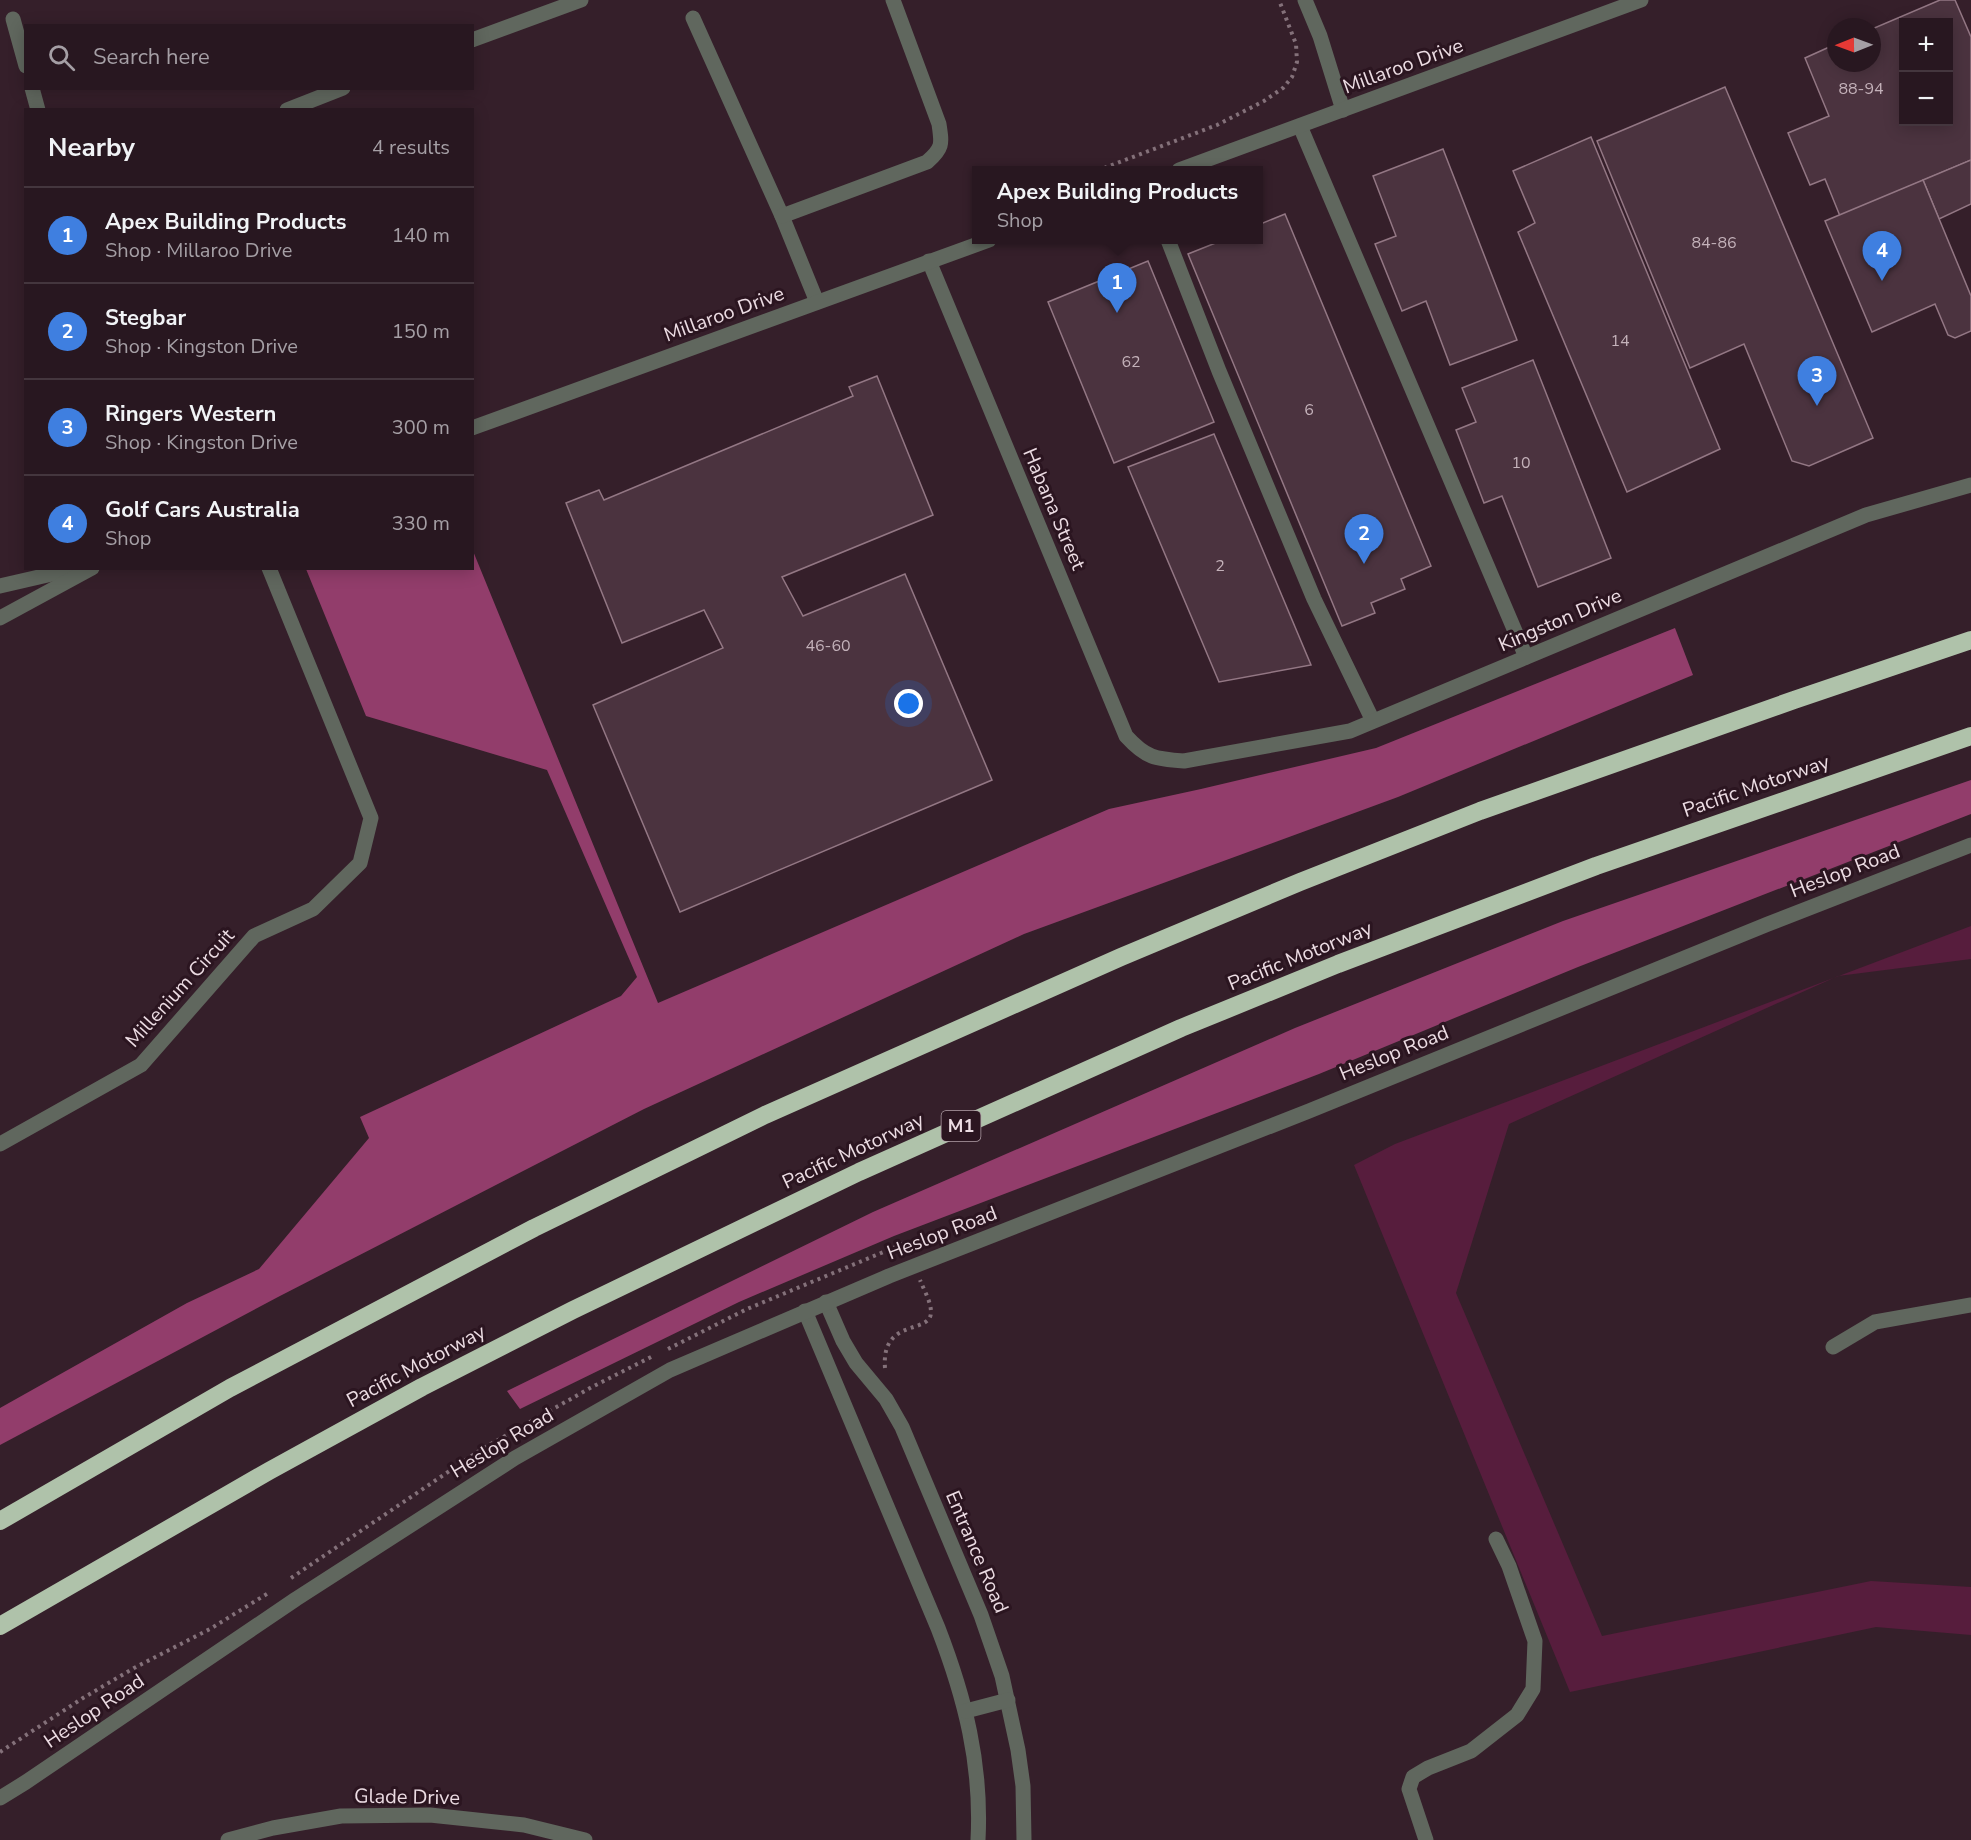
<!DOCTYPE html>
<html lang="en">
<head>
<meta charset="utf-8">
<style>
  body { margin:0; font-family:"Nunito Sans",sans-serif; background:#34242d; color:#f1f3f6 }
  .controls { position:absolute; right:18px; top:18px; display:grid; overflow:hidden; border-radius:0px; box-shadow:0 3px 15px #0003 }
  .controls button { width:54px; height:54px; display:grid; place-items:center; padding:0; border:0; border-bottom:2px solid #44363e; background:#281720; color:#f1f3f6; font:30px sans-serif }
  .compass { position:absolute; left:1827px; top:18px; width:54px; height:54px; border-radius:50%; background:#281720; box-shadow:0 3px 15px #0003; rotate:269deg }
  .you { position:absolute; left:909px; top:704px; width:21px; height:21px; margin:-15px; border:4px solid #fff; border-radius:50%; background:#1a73e8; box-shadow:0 0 0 9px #1a73e833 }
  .badge { display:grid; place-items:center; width:39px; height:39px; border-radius:50%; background:#0b8043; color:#fff; font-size:20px; font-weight:700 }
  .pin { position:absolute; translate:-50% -50px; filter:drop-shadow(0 2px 3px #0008) }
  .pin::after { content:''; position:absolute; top:32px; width:21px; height:18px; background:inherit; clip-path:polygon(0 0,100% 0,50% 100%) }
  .popup { position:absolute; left:972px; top:166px; width:291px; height:78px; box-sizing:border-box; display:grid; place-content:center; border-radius:0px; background:#281720; filter:drop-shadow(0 2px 4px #0005); font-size:20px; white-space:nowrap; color:#a59fa5 }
  .popup b { font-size:22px; color:#f1f3f6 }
  .popup::after { content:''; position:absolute; left:50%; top:100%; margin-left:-12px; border:12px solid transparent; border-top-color:#281720 }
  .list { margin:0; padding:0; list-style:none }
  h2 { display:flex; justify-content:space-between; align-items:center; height:78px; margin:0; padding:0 24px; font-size:26px }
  h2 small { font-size:20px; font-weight:400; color:#a59fa5 }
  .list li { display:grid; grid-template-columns:39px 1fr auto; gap:18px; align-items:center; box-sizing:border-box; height:96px; padding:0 24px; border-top:2px solid #44363e }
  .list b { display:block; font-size:22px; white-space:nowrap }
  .list p { margin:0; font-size:20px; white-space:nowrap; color:#a59fa5 }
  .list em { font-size:20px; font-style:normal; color:#a59fa5 }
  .icon { flex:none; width:33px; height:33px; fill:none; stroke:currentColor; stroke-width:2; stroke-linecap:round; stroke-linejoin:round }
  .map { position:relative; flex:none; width:1971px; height:1840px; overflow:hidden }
  .search { position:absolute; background:#281720; box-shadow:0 3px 15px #0003; left:24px; top:24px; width:450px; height:66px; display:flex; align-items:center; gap:15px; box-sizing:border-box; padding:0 21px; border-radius:0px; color:#a59fa5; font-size:22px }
  .panel { position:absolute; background:#281720; box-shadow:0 3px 15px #0003; left:24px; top:108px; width:450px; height:462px; border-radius:0px }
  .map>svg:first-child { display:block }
</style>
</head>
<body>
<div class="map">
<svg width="1971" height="1840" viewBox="0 0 1971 1840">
  <rect width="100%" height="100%" fill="#351f2a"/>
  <polygon fill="#571d3d" points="1971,926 1971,959 1838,976 1509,1124 1456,1293 1602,1636 1871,1581 1971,1587 1971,1635 1876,1627 1570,1692 1354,1165 1395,1144"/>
  <g fill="#923d6b">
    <polygon points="473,551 658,1003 1109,809 1201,789 1376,748 1675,628 1693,675 1398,797 1024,934 644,1109 278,1297 0,1445 0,1408 187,1303 259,1269 369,1138 360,1117 621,996 637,977 547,770 366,716 306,569 472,568"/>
    <polygon points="1971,780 1971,814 1578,967 1319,1074 894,1236 739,1302 520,1409 507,1391 873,1212 1295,1028 1563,921"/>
  </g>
  <g fill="#4b333f" stroke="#937784" stroke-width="1.5" fill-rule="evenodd">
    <path d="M1940,0H1955L1971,37V160L1840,216L1825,179L1810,185L1788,133L1829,116L1805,58L1836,44V63H1872V29ZM1904,22H1948V122H1904Z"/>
    <polygon points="1725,87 1873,438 1809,466 1792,461 1744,344 1690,368 1597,141"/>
    <polygon points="1591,137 1720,449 1627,492 1518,232 1535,223 1513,171"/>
    <polygon points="1443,149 1517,340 1450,365 1426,301 1402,311 1375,244 1396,236 1373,176"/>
    <polygon points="1971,160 1971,204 1939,219 1923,180"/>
    <polygon points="1923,180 1971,296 1971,331 1955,338 1948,335 1935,304 1872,332 1825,221"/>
    <polygon points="1285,214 1431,566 1401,579 1405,589 1371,603 1375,613 1342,626 1188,254 1223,240 1258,240 1258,225"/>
    <polygon points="1148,261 1214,422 1114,463 1048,302"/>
    <polygon points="1533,360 1611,558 1538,587 1502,496 1484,503 1456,430 1476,422 1462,388"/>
    <polygon points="877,376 933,515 782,577 803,616 905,574 992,780 680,912 593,705 723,648 704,610 622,643 566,503 599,490 604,500 853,396 849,387"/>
    <polygon points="1214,434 1311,665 1219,682 1128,467"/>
  </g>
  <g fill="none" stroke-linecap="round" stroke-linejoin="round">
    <g stroke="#84717a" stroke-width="4" stroke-dasharray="3 4.5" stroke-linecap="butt">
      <polyline points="1104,168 1217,125 1264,101 1283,88 1292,77 1297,62 1296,44 1279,0"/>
      <polyline points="668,1349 747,1309 905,1243 908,1251"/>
      <path d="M885,1368C881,1317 931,1335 931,1312C931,1302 924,1290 920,1280"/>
      <polyline points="291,1578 482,1449 592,1387 653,1356"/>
      <polyline points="0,1752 83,1698 134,1668 210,1629 270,1592"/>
    </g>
    <g stroke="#60675e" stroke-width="15">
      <polyline points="1305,0 1320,36 1343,110"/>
      <polyline points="693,18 782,216 817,302"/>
      <polyline points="13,19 26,66"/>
      <polyline points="472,40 581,0"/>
      <polyline points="32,88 38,110"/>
      <polyline points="287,110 343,88"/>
      <polyline points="1300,126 1526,657"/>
      <polyline points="1179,170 1641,0"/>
      <path d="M782,216L927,162C943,148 942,144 939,124L893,0"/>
      <polyline points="1168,240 1219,371 1314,599 1373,721"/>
      <path d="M929,261L1126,736C1146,758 1155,759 1184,761L1350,731L1866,515L1971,485"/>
      <polyline points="472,428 989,240"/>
      <polyline points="0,586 78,568"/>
      <polyline points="0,618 92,568"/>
      <polyline points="0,1144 141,1065 254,936 313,909 360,863 371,818 269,568"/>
      <polyline points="826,1302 843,1341 856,1363 886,1399 902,1427 981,1615 1002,1676 1018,1750 1023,1786 1024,1840"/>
      <path d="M805,1311L938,1628C965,1698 982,1764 978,1840"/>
      <polyline points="1833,1347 1875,1322 1971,1305"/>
      <polyline points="966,1711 1008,1700"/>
      <polyline points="0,1798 26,1782 296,1599 515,1458 670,1370 889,1276 1309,1111 1768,924 1971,845"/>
      <polyline points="228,1840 273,1828 341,1816 430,1815 524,1825 585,1840"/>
      <polyline points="1426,1840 1409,1789 1413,1777 1428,1768 1471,1751 1517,1715 1533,1689 1535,1641 1509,1566 1496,1539"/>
    </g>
    <g stroke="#afc2aa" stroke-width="18">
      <polyline points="0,1521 230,1388 534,1228 765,1115 1121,957 1300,882 1480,811 1794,700 1971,640"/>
      <polyline points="0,1626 269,1471 422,1387 573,1310 859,1172 1181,1028 1338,964 1596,866 1971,736"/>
    </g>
  </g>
  <g text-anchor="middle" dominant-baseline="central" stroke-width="6" stroke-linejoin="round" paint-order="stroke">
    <g font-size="16" fill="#c4b2ba">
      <text x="1861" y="89">88-94</text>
      <text x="1714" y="243">84-86</text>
      <text x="1620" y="341">14</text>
      <text x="1131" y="362">62</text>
      <text x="1309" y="410">6</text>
      <text x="1521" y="463">10</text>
      <text x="1220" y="566">2</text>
      <text x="828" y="646">46-60</text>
    </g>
    <rect fill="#2b1520" stroke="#b2a0a8" stroke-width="1.5" x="941.5" y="1111" width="39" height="30" rx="4.5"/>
    <g font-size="18" font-weight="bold" fill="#ecdce3">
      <text x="961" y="1126">M1</text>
    </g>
    <g font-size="20" fill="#ecdce3" stroke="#2b1520">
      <text transform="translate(1403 66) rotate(-20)">Millaroo Drive</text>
      <text transform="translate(724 314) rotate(-20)">Millaroo Drive</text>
      <text transform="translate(1054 509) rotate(67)">Habana Street</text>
      <text transform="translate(1560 620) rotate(-23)">Kingston Drive</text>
      <text transform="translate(1756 786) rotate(-19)">Pacific Motorway</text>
      <text transform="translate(1845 871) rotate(-21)">Heslop Road</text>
      <text transform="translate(1300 956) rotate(-22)">Pacific Motorway</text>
      <text transform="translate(180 988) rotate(-48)">Millenium Circuit</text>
      <text transform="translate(1394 1053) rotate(-22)">Heslop Road</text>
      <text transform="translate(853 1151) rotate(-25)">Pacific Motorway</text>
      <text transform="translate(942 1233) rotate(-21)">Heslop Road</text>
      <text transform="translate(416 1366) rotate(-28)">Pacific Motorway</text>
      <text transform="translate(502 1443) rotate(-31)">Heslop Road</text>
      <text transform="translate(977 1552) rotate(67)">Entrance Road</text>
      <text transform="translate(94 1711) rotate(-34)">Heslop Road</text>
      <text transform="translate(407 1797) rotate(1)">Glade Drive</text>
    </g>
  </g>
</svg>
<div class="controls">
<button>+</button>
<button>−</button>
</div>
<svg class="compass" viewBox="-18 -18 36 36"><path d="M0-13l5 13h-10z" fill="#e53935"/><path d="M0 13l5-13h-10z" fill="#a59fa5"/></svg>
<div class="you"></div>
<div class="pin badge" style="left:1117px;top:313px;background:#3f7fe0">1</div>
<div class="popup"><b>Apex Building Products</b>Shop</div>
<div class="pin badge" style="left:1364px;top:564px;background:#3f7fe0">2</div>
<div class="pin badge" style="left:1817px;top:406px;background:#3f7fe0">3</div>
<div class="pin badge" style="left:1882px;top:281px;background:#3f7fe0">4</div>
<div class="search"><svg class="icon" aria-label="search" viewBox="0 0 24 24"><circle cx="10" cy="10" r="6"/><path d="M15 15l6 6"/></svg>Search here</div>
<section class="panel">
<h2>Nearby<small>4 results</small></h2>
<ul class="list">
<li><span class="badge" style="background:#3f7fe0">1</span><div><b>Apex Building Products</b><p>Shop · Millaroo Drive</p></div><em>140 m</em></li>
<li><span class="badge" style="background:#3f7fe0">2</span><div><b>Stegbar</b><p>Shop · Kingston Drive</p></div><em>150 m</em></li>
<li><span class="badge" style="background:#3f7fe0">3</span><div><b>Ringers Western</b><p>Shop · Kingston Drive</p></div><em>300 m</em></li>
<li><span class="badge" style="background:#3f7fe0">4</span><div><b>Golf Cars Australia</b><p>Shop</p></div><em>330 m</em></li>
</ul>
</section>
</div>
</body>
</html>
